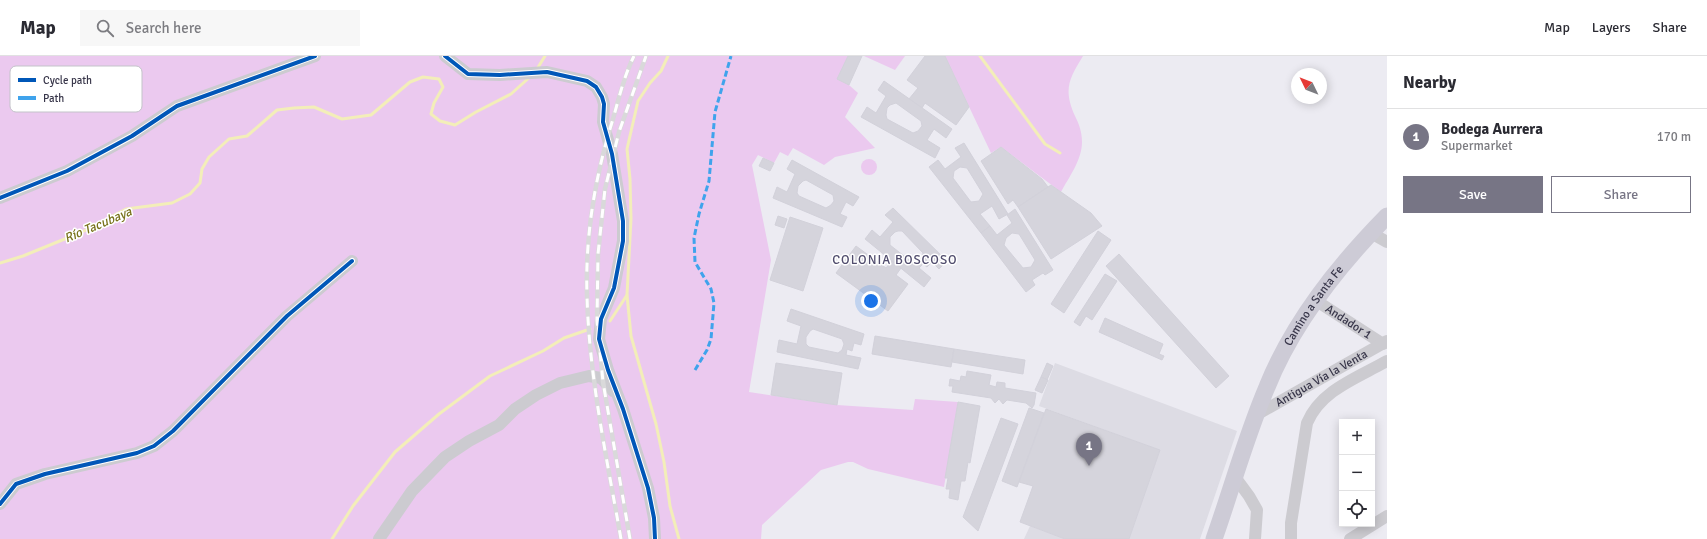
<!DOCTYPE html>
<html lang="en">
<head>
<meta charset="utf-8">
<style>
  body { margin:0; font-family:Signika,sans-serif; background:#f7f7f7; color:#2b2b33 }
  .controls { position:absolute; right:12px; bottom:12px; display:grid; overflow:hidden; border-radius:0px; box-shadow:0 2px 10px #0003 }
  .controls button { width:36px; height:36px; display:grid; place-items:center; padding:0; border:0; border-bottom:1px solid #e1e1e2; background:#fff; color:#2b2b33; font:20px sans-serif }
  .compass { position:absolute; left:1291px; top:12px; width:36px; height:36px; border-radius:50%; background:#fff; box-shadow:0 2px 10px #0003; rotate:313deg }
  .you { position:absolute; left:871px; top:245px; width:14px; height:14px; margin:-10px; border:3px solid #fff; border-radius:50%; background:#1a73e8; box-shadow:0 0 0 6px #1a73e833 }
  .badge { display:grid; place-items:center; width:26px; height:26px; border-radius:50%; background:#777585; color:#fff; font-size:13px; font-weight:700 }
  .pin { position:absolute; translate:-50% -33px; filter:drop-shadow(0 1px 2px #0008) }
  .pin::after { content:''; position:absolute; top:21px; width:14px; height:12px; background:inherit; clip-path:polygon(0 0,100% 0,50% 100%) }
  .list { margin:0; padding:0; list-style:none }
  h2 { display:flex; justify-content:space-between; align-items:center; height:52px; margin:0; padding:0 16px; font-size:17px }
  h2 small { font-size:13px; font-weight:400; color:#7c7c81 }
  .list li { display:grid; grid-template-columns:26px 1fr auto; gap:12px; align-items:center; box-sizing:border-box; height:56px; padding:0 16px; border-top:1px solid #e1e1e2 }
  .list b { display:block; font-size:15px; white-space:nowrap }
  .list p { margin:0; font-size:13px; white-space:nowrap; color:#7c7c81 }
  .list em { font-size:13px; font-style:normal; color:#7c7c81 }
  .actions { display:flex; gap:8px; padding:12px 16px }
  .actions a { flex:1; padding:9px 0; border:1px solid #777585; border-radius:0px; text-align:center; font-size:14px; color:#777585 }
  .actions .main { background:#777585; color:#fff }
  .icon { flex:none; width:22px; height:22px; fill:none; stroke:currentColor; stroke-width:2; stroke-linecap:round; stroke-linejoin:round }
  .map { position:relative; flex:none; width:1387px; height:483px; overflow:hidden }
  header { display:flex; align-items:center; gap:24px; box-sizing:border-box; height:56px; padding:0 20px; background:#fff; border-bottom:1px solid #e1e1e2 }
  header strong { font-size:19px }
  nav { display:flex; gap:22px; margin-inline-start:auto; font-size:14px }
  .search { width:280px; height:36px; background:#f7f7f7; display:flex; align-items:center; gap:10px; box-sizing:border-box; padding:0 14px; border-radius:0px; color:#7c7c81; font-size:15px }
  main { display:flex }
  aside { flex:1; background:#fff }
  .map>svg:first-child { display:block }
</style>
</head>
<body>
<header>
<strong>Map</strong>
<div class="search"><svg class="icon" aria-label="search" viewBox="0 0 24 24"><circle cx="10" cy="10" r="6"/><path d="M15 15l6 6"/></svg>Search here</div>
<nav><a>Map</a><a>Layers</a><a>Share</a></nav>
</header>
<main>
<div class="map">
<svg width="1387" height="483" viewBox="0 0 1387 483">
  <rect width="100%" height="100%" fill="#ecebf2"/>
  <g fill="#ebc9ef">
    <polygon points="0,0 848,0 849,29 858,37 845,61 875,92 835,101 824,109 793,92 788,100 780,96 774,107 758,99 752,109 771,204 749,336 837,349 913,354 915,343 958,346 944,431 868,413 853,406 848,406 821,414 762,469 761,483 0,483"/>
    <polygon points="864,0 905,0 895,14"/>
    <path d="M945,0H1083C1069,23 1063,33 1075,60C1079,68 1082,76 1082,86C1082,104 1069,121 1061,136L1001,91L991,97Z"/>
    <circle cx="869" cy="111" r="8"/>
  </g>
  <g fill="#dddce4">
    <polygon points="1055,307 1237,375 1200,483 1129,483 1160,394 1039,350"/>
    <polygon points="1030,470 1065,483 1024,483"/>
  </g>
  <g fill="none" stroke-linecap="round" stroke-linejoin="round">
    <g stroke="#f3eeb9" stroke-width="3">
      <polyline points="668,0 661,15 650,27 638,45 627,93 630,123 631,163 627,239 631,280 656,368 664,406 670,450 679,483"/>
      <polyline points="980,0 1045,88 1060,97"/>
      <polyline points="537,13 545,0"/>
      <polyline points="0,207 23,200 82,176 126,153 172,147 190,138 200,127 202,113 209,101 229,83 247,80 277,54 294,52 314,51 342,63 371,59 410,26 423,21 439,23 443,31 434,47 431,58 440,65 455,69 476,56 511,38 531,20"/>
      <polyline points="610,265 627,239"/>
      <polyline points="332,483 353,450 395,396 439,358 490,320 543,295 564,282 590,273"/>
    </g>
  </g>
  <g fill="#d5d4dc" stroke="#d2d1da" fill-rule="evenodd">
    <polygon points="848,0 862,0 849,29 837,23"/>
    <polygon points="925,0 945,0 969,51 956,69 925,47 922,52 909,43 918,32 907,24"/>
    <path d="M884,25L952,73L946,82L934,73L927,84L940,92L935,102L861,61L867,51L876,57L886,40L878,34ZM896,47L921,65L922,70L918,75L913,77L887,63L886,59L887,52L890,49Z"/>
    <path d="M964,87L1008,158L999,163L992,150L980,158L990,170L981,177L929,111L938,104L945,113L961,101L955,92ZM960,111L967,112L983,138L979,145L971,146L953,122L954,115Z"/>
    <polygon points="1001,91 1042,123 1048,131 1018,151 1013,144 1008,148 981,105"/>
    <polygon points="763,102 774,107 770,115 759,110"/>
    <path d="M792,104L859,141L853,150L846,146L840,158L847,161L842,171L773,142L777,131L787,136L795,118L787,113ZM806,124L833,139L834,145L831,149L826,152L799,140L797,137L798,130L803,125Z"/>
    <polygon points="1051,129 1091,157 1102,170 1051,203 1018,151"/>
    <path d="M893,152L947,205L939,213L932,206L927,211L923,208L919,212L931,222L924,231L865,183L872,174L880,181L893,166L885,159ZM898,175H902L923,197L922,202L919,206L913,207L890,189V181L895,176Z"/>
    <path d="M1015,153L1053,214L1045,219L1043,217L1032,224L1035,229L1026,236L981,177L990,170L997,179L1012,167L1007,159ZM1012,177L1019,178L1035,204L1031,211L1023,212L1004,189L1006,182Z"/>
    <polygon points="778,160 787,163 784,172 775,169"/>
    <polygon points="790,161 823,172 803,235 770,224"/>
    <polygon points="1098,175 1111,184 1064,257 1051,248"/>
    <polygon points="856,190 886,212 892,205 901,212 896,219 908,228 888,255 836,217"/>
    <polygon points="1119,198 1229,320 1216,332 1106,210"/>
    <polygon points="1105,218 1117,225 1092,264 1086,260 1080,270 1074,266"/>
    <path d="M791,253L864,278L861,289L854,287L852,295L847,293L846,299L861,302L858,313L777,296L779,284L797,288L801,270L787,265ZM813,273L842,283L844,288L842,294L838,297L809,291L806,288V281L810,275Z"/>
    <polygon points="1105,262 1163,288 1159,298 1164,300 1162,304 1099,276"/>
    <polygon points="875,280 954,293 951,311 872,298"/>
    <polygon points="954,293 1025,304 1023,318 952,306"/>
    <polygon points="776,307 842,317 837,349 771,339"/>
    <polygon points="1047,307 1053,310 1047,324 1041,321"/>
    <polygon points="967,315 991,319 989,329 996,331 997,326 1005,327 1005,332 1036,337 1034,349 1032,352 1026,347 1007,344 1003,348 999,343 995,347 991,342 952,336 953,330 949,330 950,323 960,325 961,320 966,321"/>
    <polygon points="1041,321 1048,324 1042,337 1035,334"/>
    <polygon points="958,346 980,350 970,407 968,406 965,425 961,425 958,444 949,442 950,433 946,433 948,422 945,422"/>
    <polygon points="1029,352 1044,357 1017,431 1002,425"/>
    <polygon points="1046,353 1160,394 1129,483 1065,483 1020,466 1033,430 1019,426"/>
    <polygon points="1001,362 1018,368 978,475 963,461"/>
  </g>
  <g fill="none" stroke-linecap="round" stroke-linejoin="round">
    <g stroke="#cccbd0" stroke-width="12">
      <polyline points="445,0 468,18 500,19 547,16 587,25 596,31 602,41 604,48 603,66 612,98 623,165 623,185 614,232 601,263 599,283 608,314 623,353 648,432 654,462 655,483"/>
      <polyline points="0,142 67,115 132,80 177,50 315,0"/>
      <polyline points="1371,177 1387,186"/>
      <path id="s1" d="M1315,244L1383,288"/>
      <path id="s2" d="M1256,359L1387,285"/>
      <polyline points="1235,421 1249,440 1257,454 1255,483"/>
      <polyline points="0,448 16,428 45,418 137,397 154,390 173,375 287,260 352,205"/>
      <polyline points="379,483 412,435 445,401 469,385 499,369 515,353 536,339 560,327 589,320 601,322 613,335"/>
      <path d="M1291,483V467L1307,367C1321,334 1357,322 1387,305"/>
      <polyline points="1350,483 1387,460"/>
    </g>
    <path stroke="#cdcbd6" stroke-width="17" id="s3" d="M1214,483C1232,432 1246,380 1267,331C1293,266 1338,210 1387,160"/>
    <g stroke="#d9d9da" stroke-width="4.5">
      <g id="rail">
        <path d="M621,483C607,403 589,321 587,240C585,179 595,121 613,63C619,42 624,20 634,0"/>
        <polyline points="630,483 603,326 597,264 598,198 605,133 619,76 646,0"/>
      </g>
    </g>
    <use href="#rail" stroke="#fff" stroke-width="3" stroke-dasharray="9" stroke-linecap="butt"/>
    <polyline stroke="#3fa3ec" stroke-width="3" stroke-dasharray="6 3" stroke-linecap="butt" points="695,314 707,294 711,283 714,247 711,233 695,206 694,182 699,158 709,125 715,56 731,0"/>
    <g stroke="#fff" stroke-width="6">
      <g id="cycleway">
        <polyline points="445,0 468,18 500,19 547,16 587,25 596,31 602,41 604,48 603,66 612,98 623,165 623,185 614,232 601,263 599,283 608,314 623,353 648,432 654,462 655,483"/>
        <polyline points="0,142 67,115 132,80 177,50 315,0"/>
        <polyline points="0,448 16,428 45,418 137,397 154,390 173,375 287,260 352,205"/>
      </g>
    </g>
    <use href="#cycleway" stroke="#0057b8" stroke-width="4"/>
  </g>
  <g text-anchor="middle" dominant-baseline="central" stroke-width="3" stroke-linejoin="round" paint-order="stroke">
    <g font-size="12" fill="#38364a" stroke="#fff">
      <text stroke="none"><textPath href="#s3" startOffset="255">Camino a Santa Fe</textPath></text>
      <text stroke="none"><textPath href="#s1" startOffset="40">Andador 1</textPath></text>
      <text stroke="none"><textPath href="#s2" startOffset="75">Antigua Vía la Venta</textPath></text>
    </g>
    <g font-size="13" font-style="italic" fill="#79731d" stroke="#fff">
      <text transform="translate(98 169) rotate(-23)">Río Tacubaya</text>
    </g>
    <g font-size="13" letter-spacing="1" fill="#504c6d" stroke="#fff">
      <text x="895" y="204">COLONIA BOSCOSO</text>
    </g>
  </g>
  <rect x="10" y="10" width="132" height="46" rx="6" fill="#fff" stroke="#c3c3c9" stroke-width="1"/>
  <rect x="18" y="22" width="18" height="4" fill="#0057b8"/>
  <rect x="18" y="40" width="18" height="4" fill="#3fa3ec"/>
  <g font-size="11" fill="#38364a">
    <text x="43" y="28">Cycle path</text>
    <text x="43" y="46">Path</text>
  </g>
</svg>
<div class="controls">
<button>+</button>
<button>−</button>
<button><svg class="icon" aria-label="locate" viewBox="0 0 24 24"><circle cx="12" cy="12" r="6"/><path d="M12 2v4M12 18v4M2 12h4M18 12h4"/></svg></button>
</div>
<svg class="compass" viewBox="-18 -18 36 36"><path d="M0-13l5 13h-10z" fill="#e53935"/><path d="M0 13l5-13h-10z" fill="#7c7c81"/></svg>
<div class="you"></div>
<div class="pin badge" style="left:1089px;top:410px">1</div>
</div>
<aside>
<h2>Nearby<small></small></h2>
<ul class="list">
<li><span class="badge">1</span><div><b>Bodega Aurrera</b><p>Supermarket</p></div><em>170 m</em></li>
</ul>
<div class="actions"><a class="main">Save</a><a>Share</a></div>
</aside>
</main>
</body>
</html>
